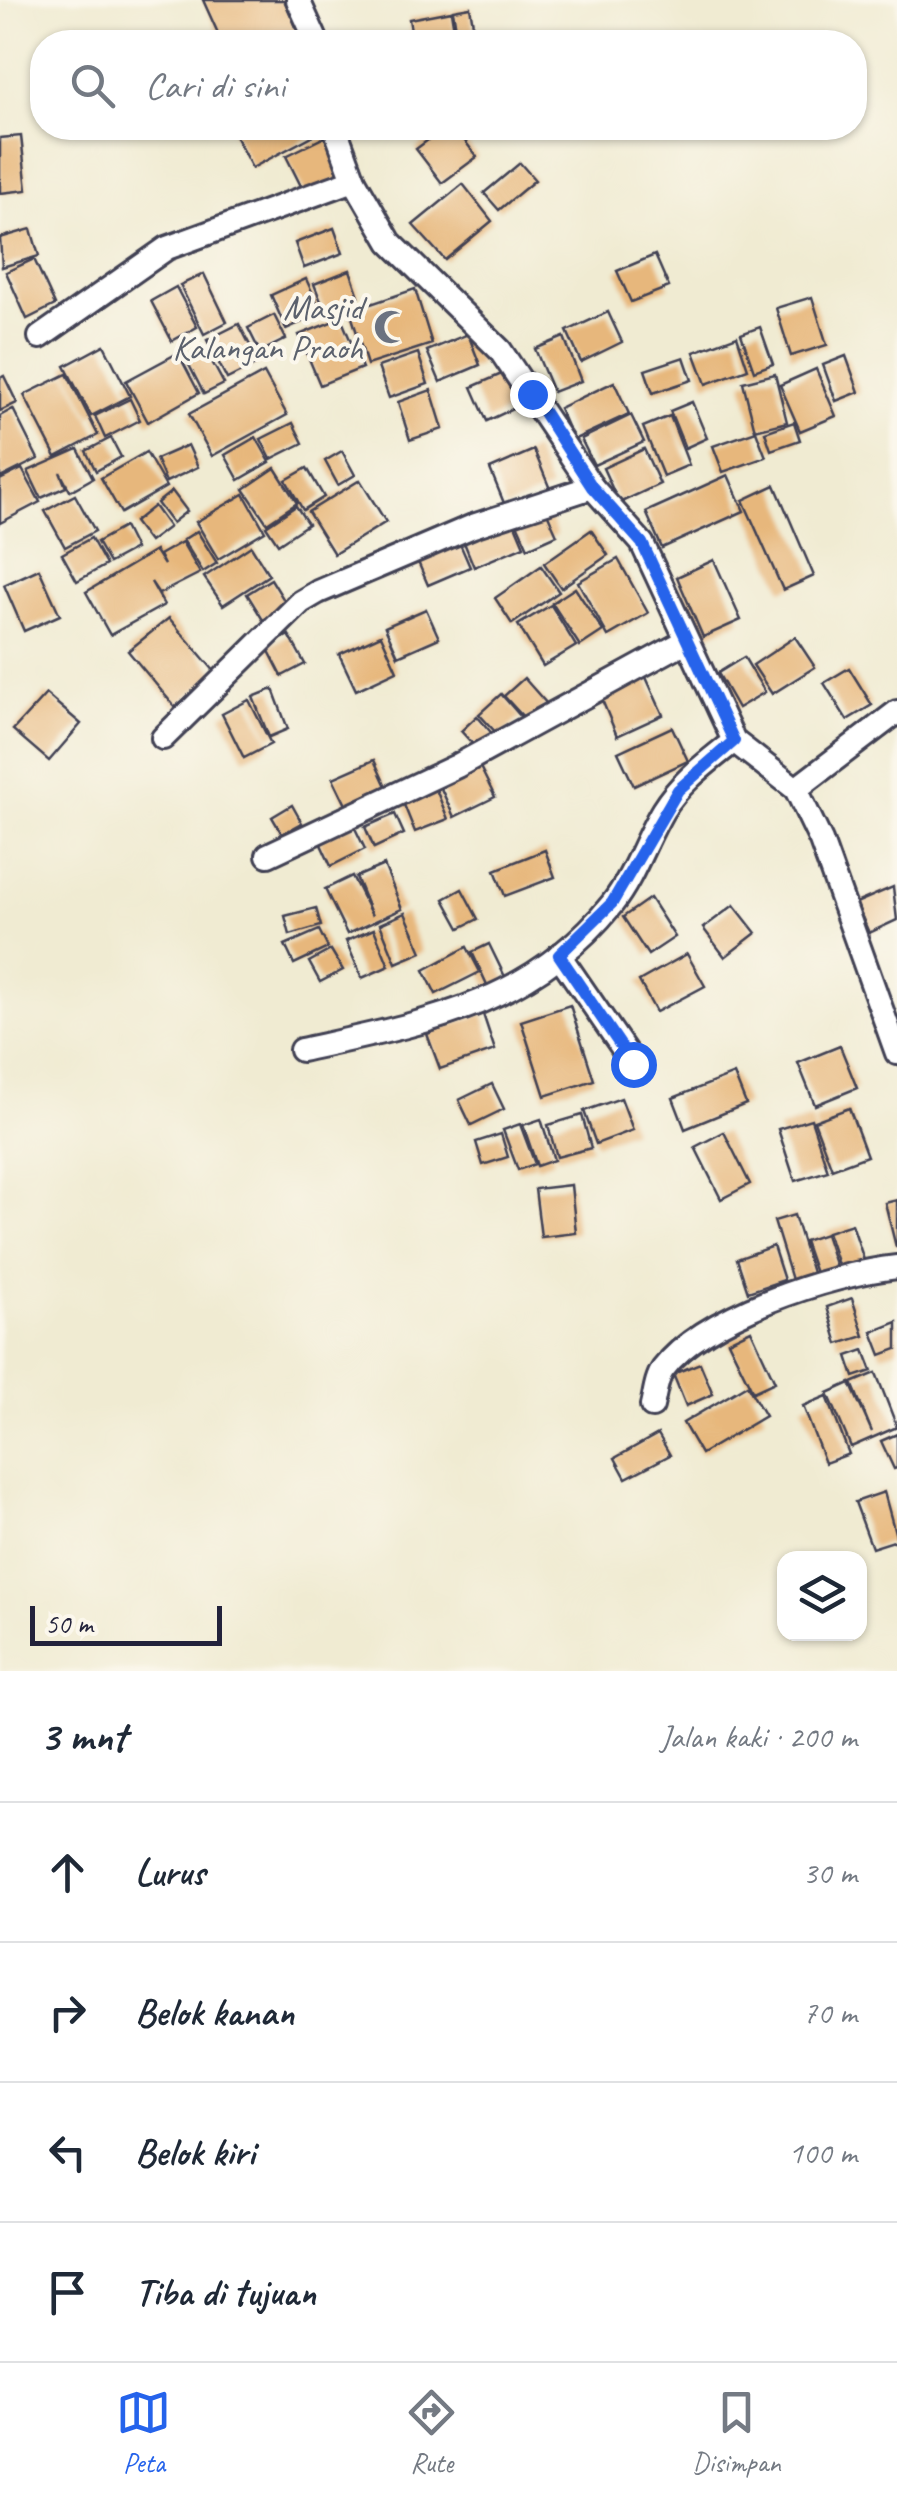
<!DOCTYPE html>
<html lang="id">
<head>
<meta charset="utf-8">
<style>
  body { margin:0; font-family:Caveat,sans-serif; background:#f6f6f7; color:#1f2937 }
  .controls { position:absolute; right:30px; bottom:30px; display:grid; overflow:hidden; border-radius:20px; box-shadow:0 2px 8px #0004 }
  .controls button { width:90px; height:90px; display:grid; place-items:center; padding:0; border:0; border-bottom:2px solid #e0e1e3; background:#fff; color:#1f2937; font:50px sans-serif }
  .scale { position:absolute; left:30px; bottom:25px; width:192px; box-sizing:border-box; padding-left:10px; border:5px solid #22223b; border-top:0; font-size:28px; line-height:35px; white-space:nowrap; color:#22223b; -webkit-text-stroke:8px #fbf7ec; paint-order:stroke }
  .stop { position:absolute; width:30px; height:30px; margin:-22px; border:8px solid #2563eb; border-radius:50%; background:#fff }
  .stop.end { background:#2563eb; border-color:#fff; box-shadow:0 2px 10px #0008 }
  .list { margin:0; padding:0; list-style:none }
  h2 { display:flex; justify-content:space-between; align-items:center; height:130px; margin:0; padding:0 40px; font-size:42px }
  h2 small { font-size:32px; font-weight:400; color:#747a83 }
  .list li { display:grid; grid-template-columns:65px 1fr auto; gap:30px; align-items:center; box-sizing:border-box; height:140px; padding:0 40px; border-top:2px solid #e0e1e3 }
  .list b { display:block; font-size:38px; white-space:nowrap }
  .list em { font-size:32px; font-style:normal; color:#747a83 }
  .icon { flex:none; width:55px; height:55px; fill:none; stroke:currentColor; stroke-width:2; stroke-linecap:round; stroke-linejoin:round }
  .map { position:relative; flex:none; width:897px; height:1671px; overflow:hidden }
  .search { position:absolute; background:#fff; box-shadow:0 2px 8px #0004; left:30px; right:30px; top:30px; height:110px; display:flex; align-items:center; gap:25px; box-sizing:border-box; padding:0 35px; border-radius:40px; color:#747a83; font-size:38px }
  .sheet { height:690px; background:#fff }
  nav { display:flex; justify-content:space-around; align-items:center; box-sizing:border-box; height:140px; border-top:2px solid #e0e1e3; background:#fff; font-size:28px; color:#747a83 }
  nav a { display:grid; justify-items:center; gap:5px }
  nav .on { color:#2563eb }
  .map>svg:first-child { display:block }
</style>
</head>
<body>
<div class="map">
<svg width="897" height="1671" viewBox="0 0 897 1671">
  <rect width="100%" height="100%" fill="#fbf7ec"/>
  <filter id="ink" filterUnits="userSpaceOnUse"><feTurbulence type="fractalNoise" baseFrequency=".01" numOctaves="2"/><feDisplacementMap in="SourceGraphic" scale="20" xChannelSelector="R" yChannelSelector="G"/><feConvolveMatrix kernelMatrix="1 2 1 2 8 2 1 2 1" color-interpolation-filters="sRGB"/></filter>
  <filter id="wash" filterUnits="userSpaceOnUse"><feTurbulence type="fractalNoise" baseFrequency=".0048" numOctaves="4" result="noise"/><feDisplacementMap in="SourceGraphic" scale="40" xChannelSelector="R" yChannelSelector="G"/><feGaussianBlur stdDeviation="2.25" result="paint"/><feColorMatrix in="noise" values="0 0 0 0 0 0 0 0 0 0 0 0 0 0 0 0 0 1.4 0 .05"/><feComposite in="paint" operator="in"/></filter>
  <g filter="url(#wash)">
    <rect width="100%" height="100%" fill="#f0ebd2"/>
    <g id="blocks">
      <g fill="#e7b77c">
        <polygon points="203,0 284,0 302,40 222,42"/>
        <polygon points="470,7 476,42 458,42 453,10"/>
        <polygon points="451,11 456,42 413,42 409,19"/>
        <polygon points="231,128 310,128 314,135 252,168"/>
        <polygon points="444,128 455,128 477,157 442,183 416,149"/>
        <polygon points="21,136 27,190 0,193 0,138"/>
        <polygon points="327,136 346,176 306,196 286,156"/>
        <polygon points="520,163 535,180 499,210 484,193"/>
        <polygon points="463,184 492,221 445,260 413,225"/>
        <polygon points="334,228 343,253 304,268 295,243"/>
        <polygon points="31,229 39,256 2,267 0,238"/>
        <polygon points="655,255 669,287 631,302 617,271"/>
        <polygon points="34,259 55,305 27,319 6,272"/>
        <polygon points="350,270 359,296 324,309 314,284"/>
        <polygon points="204,274 227,322 204,334 180,285"/>
        <polygon points="306,279 322,313 286,329 271,295"/>
        <polygon points="176,287 197,327 172,341 151,301"/>
        <polygon points="415,289 432,344 367,365 350,311"/>
        <polygon points="812,297 827,345 791,356 776,308"/>
        <polygon points="608,312 622,342 581,362 567,331"/>
        <polygon points="274,315 286,339 260,352 248,328"/>
        <polygon points="341,318 362,368 320,385 299,335"/>
        <polygon points="239,324 259,363 227,379 207,340"/>
        <polygon points="760,327 773,364 754,371 741,334"/>
        <polygon points="468,334 480,365 440,382 427,351"/>
        <polygon points="737,336 748,369 706,384 694,352"/>
        <polygon points="564,337 581,381 553,392 535,349"/>
        <polygon points="104,345 130,396 91,416 65,366"/>
        <polygon points="205,349 224,384 204,394 186,359"/>
        <polygon points="178,353 199,393 148,422 126,381"/>
        <polygon points="418,353 428,384 389,398 378,367"/>
        <polygon points="846,356 859,392 836,401 823,365"/>
        <polygon points="684,357 692,380 653,393 645,370"/>
        <polygon points="816,369 836,416 800,431 780,385"/>
        <polygon points="264,373 287,415 212,456 189,414"/>
        <polygon points="504,373 519,406 487,421 472,387"/>
        <polygon points="67,374 98,435 56,457 24,395"/>
        <polygon points="775,374 787,422 755,430 743,382"/>
        <polygon points="4,376 17,403 0,411 0,378"/>
        <polygon points="614,382 629,414 573,440 559,408"/>
        <polygon points="431,390 443,429 410,440 398,402"/>
        <polygon points="130,399 140,420 105,438 95,416"/>
        <polygon points="692,402 707,438 685,448 670,411"/>
        <polygon points="13,409 38,459 0,478 0,416"/>
        <polygon points="631,415 644,442 594,465 581,439"/>
        <polygon points="670,416 689,465 663,476 643,427"/>
        <polygon points="794,422 800,440 771,450 765,432"/>
        <polygon points="293,423 303,443 271,459 261,439"/>
        <polygon points="756,431 766,457 723,472 713,446"/>
        <polygon points="256,437 270,462 239,480 225,455"/>
        <polygon points="111,438 121,457 96,471 86,451"/>
        <polygon points="188,445 198,467 166,482 156,459"/>
        <polygon points="78,449 93,478 70,491 60,472 66,487 41,498 28,471"/>
        <polygon points="644,449 660,484 619,503 603,468"/>
        <polygon points="534,450 550,489 506,508 490,469"/>
        <polygon points="342,451 355,475 338,485 325,461"/>
        <polygon points="146,452 166,487 121,513 101,478"/>
        <polygon points="275,468 297,503 267,523 244,489"/>
        <polygon points="307,468 324,497 303,510 286,480"/>
        <polygon points="22,469 40,502 0,523 0,480"/>
        <polygon points="728,475 744,511 662,548 646,512"/>
        <polygon points="360,480 386,522 334,554 308,512"/>
        <polygon points="775,485 814,576 783,590 743,500"/>
        <polygon points="172,491 187,511 172,523 157,503"/>
        <polygon points="244,494 265,531 218,559 196,522"/>
        <polygon points="75,495 95,531 65,547 45,511"/>
        <polygon points="154,506 169,527 149,542 134,522"/>
        <polygon points="296,506 308,524 278,544 266,526"/>
        <polygon points="544,506 557,535 528,548 515,519"/>
        <polygon points="511,515 524,546 474,567 461,535"/>
        <polygon points="124,527 135,549 109,563 97,542"/>
        <polygon points="591,530 608,555 561,588 544,563"/>
        <polygon points="197,531 217,563 203,572 183,540"/>
        <polygon points="457,537 470,567 428,585 415,555"/>
        <polygon points="91,538 106,565 77,581 62,554"/>
        <polygon points="182,542 200,573 159,594 151,582 164,605 110,635 86,592 155,551 164,565 159,555"/>
        <polygon points="251,546 269,575 223,605 204,577"/>
        <polygon points="618,559 648,613 608,636 578,582"/>
        <polygon points="714,560 741,620 703,637 677,577"/>
        <polygon points="541,566 559,592 512,624 495,598"/>
        <polygon points="39,569 60,615 24,631 4,585"/>
        <polygon points="271,579 287,605 263,620 247,594"/>
        <polygon points="575,588 603,631 580,646 552,603"/>
        <polygon points="551,605 576,646 543,666 518,625"/>
        <polygon points="426,609 439,638 398,656 385,627"/>
        <polygon points="169,618 216,673 175,707 128,651"/>
        <polygon points="289,635 305,664 282,676 267,647"/>
        <polygon points="381,635 397,671 356,690 339,654"/>
        <polygon points="795,637 815,667 772,694 753,665"/>
        <polygon points="744,657 765,692 738,708 718,673"/>
        <polygon points="849,668 872,705 847,720 824,683"/>
        <polygon points="645,675 663,715 617,736 600,695"/>
        <polygon points="524,678 547,704 528,722 504,696"/>
        <polygon points="273,689 288,729 269,737 253,697"/>
        <polygon points="46,694 81,724 49,761 13,730"/>
        <polygon points="501,694 521,717 500,737 479,714"/>
        <polygon points="249,700 271,744 244,758 222,714"/>
        <polygon points="477,716 495,737 479,751 461,731"/>
        <polygon points="672,727 688,761 634,786 618,752"/>
        <polygon points="374,760 390,795 350,813 333,778"/>
        <polygon points="479,765 495,797 454,817 439,784"/>
        <polygon points="435,787 448,819 415,832 402,800"/>
        <polygon points="292,805 302,823 282,834 272,817"/>
        <polygon points="395,814 404,834 374,848 365,827"/>
        <polygon points="353,824 365,849 331,866 319,840"/>
        <polygon points="545,850 555,877 505,896 495,870"/>
        <polygon points="384,865 402,909 347,934 325,889 352,876 372,916 356,877"/>
        <polygon points="893,887 897,920 869,933 856,903"/>
        <polygon points="462,889 478,919 460,928 444,899"/>
        <polygon points="650,898 675,937 648,955 623,917"/>
        <polygon points="734,905 756,933 725,957 703,928"/>
        <polygon points="316,908 321,926 290,935 285,916"/>
        <polygon points="405,913 422,952 396,963 380,924"/>
        <polygon points="374,929 389,966 362,978 346,941"/>
        <polygon points="319,930 328,948 294,964 285,945"/>
        <polygon points="489,944 507,981 489,989 472,952"/>
        <polygon points="467,947 480,972 436,994 424,970"/>
        <polygon points="331,950 343,970 320,982 309,962"/>
        <polygon points="687,954 705,986 656,1012 639,981"/>
        <polygon points="570,1005 594,1080 545,1096 521,1021"/>
        <polygon points="483,1014 495,1050 440,1069 427,1034"/>
        <polygon points="840,1046 857,1088 815,1105 798,1063"/>
        <polygon points="734,1074 746,1104 685,1129 673,1098"/>
        <polygon points="492,1084 504,1109 471,1125 459,1100"/>
        <polygon points="621,1098 633,1130 596,1144 584,1111"/>
        <polygon points="849,1108 867,1156 832,1169 814,1121"/>
        <polygon points="582,1115 591,1148 557,1157 548,1125"/>
        <polygon points="541,1119 554,1160 537,1166 523,1125"/>
        <polygon points="811,1119 828,1171 795,1181 778,1129"/>
        <polygon points="520,1124 535,1164 518,1170 503,1130"/>
        <polygon points="724,1132 750,1184 721,1199 695,1147"/>
        <polygon points="501,1134 508,1157 483,1165 476,1142"/>
        <polygon points="571,1185 576,1233 541,1237 535,1189"/>
        <polygon points="897,1200 897,1247 896,1247 885,1203"/>
        <polygon points="794,1215 813,1276 793,1283 774,1221"/>
        <polygon points="852,1224 865,1263 840,1271 827,1232"/>
        <polygon points="825,1234 837,1270 816,1276 804,1241"/>
        <polygon points="773,1246 784,1280 748,1292 737,1259"/>
        <polygon points="852,1298 864,1336 838,1344 827,1307"/>
        <polygon points="897,1322 897,1349 881,1355 872,1332"/>
        <polygon points="751,1330 775,1382 753,1392 728,1341"/>
        <polygon points="864,1350 872,1371 854,1377 847,1356"/>
        <polygon points="700,1363 713,1394 686,1406 673,1374"/>
        <polygon points="876,1373 897,1427 851,1447 828,1393 850,1383 872,1432 852,1383"/>
        <polygon points="747,1385 765,1416 701,1454 683,1423"/>
        <polygon points="827,1396 849,1454 825,1463 803,1406"/>
        <polygon points="658,1434 670,1455 626,1478 615,1458"/>
        <polygon points="897,1434 897,1468 894,1469 881,1441"/>
        <polygon points="884,1492 897,1540 872,1548 855,1502"/>
      </g>
    </g>
  </g>
  <g filter="url(#ink)">
    <use href="#blocks" fill-opacity="0" stroke="#414052" stroke-width="2.5"/>
    <g fill="none" stroke-linecap="round" stroke-linejoin="round">
      <g stroke="#414052" stroke-width="28">
        <g id="street">
          <polyline points="298,0 317,42"/>
          <polyline points="335,128 354,180 390,242 500,350 592,487 642,543 734,741 796,789 821,841 897,1053"/>
          <polyline points="40,337 167,248 354,180"/>
          <polyline points="163,738 301,602 318,592 473,526 592,487"/>
          <polyline points="796,789 897,712"/>
          <polyline points="268,855 457,766 686,641"/>
          <polyline points="559,955 633,1063"/>
          <path d="M301,1050C420,1024 530,1006 612,904C634,876 645,840 663,810C681,781 708,762 734,741"/>
          <path d="M652,1406C655,1394 656,1379 663,1369C704,1315 831,1274 897,1267"/>
        </g>
      </g>
      <use href="#street" stroke="#fff" stroke-width="22"/>
    </g>
  </g>
  <g fill="none" stroke-linecap="round" stroke-linejoin="round" filter="url(#ink)">
    <polyline stroke="#2563eb" stroke-width="12" points="532,394 592,487 642,543 734,741 678,790 612,903 559,955 633,1064"/>
  </g>
  <defs>
    <g id="mosque-bare" transform="scale(2.7)"><path d="M3.5-4.9A6 6 0 1 0 3.5 4.9A5 5 0 1 1 3.5-4.9Z" fill="#6b7280" stroke="#fbf7ec" stroke-width="2.5" paint-order="stroke"/></g>
  </defs>
  <g fill-rule="evenodd">
    <use href="#mosque-bare" x="391" y="327"/>
  </g>
  <g text-anchor="middle" dominant-baseline="central" stroke-width="8" stroke-linejoin="round" paint-order="stroke">
    <g font-size="35" fill="#5b616d" stroke="#fbf7ec" text-anchor="end">
      <text x="363" y="307">Masjid<tspan x="363" dy="40">Kalangan Praoh</tspan></text>
    </g>
  </g>
</svg>
<div class="controls">
<button><svg class="icon" aria-label="layers" viewBox="0 0 24 24"><path d="M12 4l9 5-9 5-9-5zM3 14l9 5 9-5"/></svg></button>
</div>
<div class="scale">50 m</div>
<div class="stop" style="left:633px;top:1064px"></div>
<div class="stop end" style="left:532px;top:394px"></div>
<div class="search"><svg class="icon" aria-label="search" viewBox="0 0 24 24"><circle cx="10" cy="10" r="6"/><path d="M15 15l6 6"/></svg>Cari di sini</div>
</div>
<section class="sheet">
<h2>3 mnt<small>Jalan kaki · 200 m</small></h2>
<ul class="list">
<li><svg class="icon" aria-label="ahead" viewBox="0 0 24 24"><path d="M12 20V5M6 11l6-6 6 6"/></svg><div><b>Lurus</b></div><em>30 m</em></li>
<li><svg class="icon" aria-label="right" viewBox="0 0 24 24"><path d="M7 20v-9h11M14 6l5 5-5 5"/></svg><div><b>Belok kanan</b></div><em>70 m</em></li>
<li><svg class="icon" aria-label="left" viewBox="0 0 24 24"><path d="M17 20v-9H6M10 6l-5 5 5 5"/></svg><div><b>Belok kiri</b></div><em>100 m</em></li>
<li><svg class="icon" aria-label="arrive" viewBox="0 0 24 24"><path d="M6 21V4h12l-3 4 3 4H6"/></svg><div><b>Tiba di tujuan</b></div></li>
</ul>
</section>
<nav>
<a class="on"><svg class="icon" aria-label="map" viewBox="0 0 24 24"><path d="M3 6l6-2 6 2 6-2v14l-6 2-6-2-6 2zM9 4v14M15 6v14"/></svg>Peta</a>
<a><svg class="icon" aria-label="directions" viewBox="0 0 24 24"><path d="M12 3l9 9-9 9-9-9zM9 14v-3h6M13 9l2 2-2 2"/></svg>Rute</a>
<a><svg class="icon" aria-label="saved" viewBox="0 0 24 24"><path d="M7 4h10v16l-5-4-5 4z"/></svg>Disimpan</a>
</nav>
</body>
</html>
